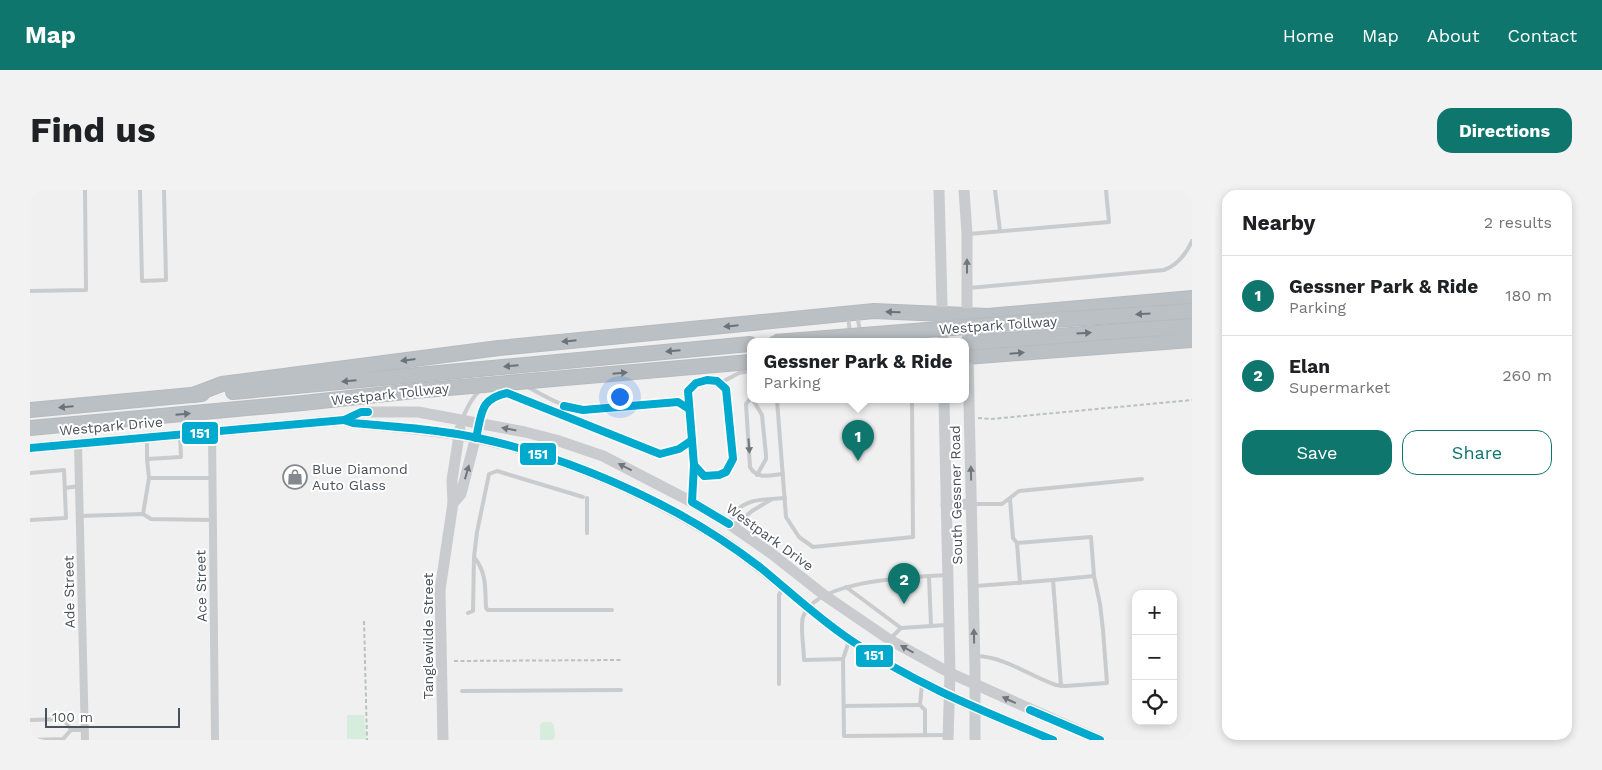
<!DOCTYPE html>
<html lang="en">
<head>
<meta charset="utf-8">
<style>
  body { margin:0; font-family:"Work Sans",sans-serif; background:#f2f2f2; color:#202124 }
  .controls { position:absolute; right:15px; bottom:15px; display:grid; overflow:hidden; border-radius:10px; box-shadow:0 2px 8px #0003 }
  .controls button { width:45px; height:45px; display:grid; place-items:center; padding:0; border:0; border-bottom:1px solid #e0e0e0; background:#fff; color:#202124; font:25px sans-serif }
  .scale { position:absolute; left:15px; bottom:12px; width:135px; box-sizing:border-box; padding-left:5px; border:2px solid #49525a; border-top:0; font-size:14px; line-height:18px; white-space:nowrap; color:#49525a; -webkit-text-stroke:4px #fff; paint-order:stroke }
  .you { position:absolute; left:589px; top:206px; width:18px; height:18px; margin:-12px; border:4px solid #fff; border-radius:50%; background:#1a73e8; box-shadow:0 0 0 8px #1a73e833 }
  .badge { display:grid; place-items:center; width:32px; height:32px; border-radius:50%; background:#0f766e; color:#fff; font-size:16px; font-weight:700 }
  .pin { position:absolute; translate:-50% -41px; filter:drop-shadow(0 1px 2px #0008) }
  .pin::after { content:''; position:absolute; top:26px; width:18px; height:15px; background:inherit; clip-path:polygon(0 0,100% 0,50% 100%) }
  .popup { position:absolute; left:717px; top:148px; width:222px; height:65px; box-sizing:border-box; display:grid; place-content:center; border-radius:10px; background:#fff; filter:drop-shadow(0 1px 4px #0005); font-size:16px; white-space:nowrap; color:#757577 }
  .popup b { font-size:19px; color:#202124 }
  .popup::after { content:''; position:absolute; left:50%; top:100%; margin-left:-10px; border:10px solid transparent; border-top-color:#fff }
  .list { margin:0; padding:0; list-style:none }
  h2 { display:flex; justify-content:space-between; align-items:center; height:65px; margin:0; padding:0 20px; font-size:21px }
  h2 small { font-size:16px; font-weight:400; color:#757577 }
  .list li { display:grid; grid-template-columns:32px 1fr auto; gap:15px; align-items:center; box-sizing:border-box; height:80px; padding:0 20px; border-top:1px solid #e0e0e0 }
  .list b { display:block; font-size:19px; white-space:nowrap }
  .list p { margin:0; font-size:16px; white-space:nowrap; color:#757577 }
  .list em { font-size:16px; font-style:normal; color:#757577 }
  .actions { display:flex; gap:10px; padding:15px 20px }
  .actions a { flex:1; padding:11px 0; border:1px solid #0f766e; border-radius:15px; text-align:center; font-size:18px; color:#0f766e }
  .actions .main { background:#0f766e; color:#fff }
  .icon { flex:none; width:28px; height:28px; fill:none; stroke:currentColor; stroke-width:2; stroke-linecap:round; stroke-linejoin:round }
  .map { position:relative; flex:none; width:1162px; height:550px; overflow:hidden; border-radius:15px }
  header { display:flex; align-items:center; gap:30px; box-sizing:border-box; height:70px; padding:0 25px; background:#0f766e; color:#fff }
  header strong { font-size:24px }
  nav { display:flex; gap:28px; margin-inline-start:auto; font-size:18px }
  .intro { display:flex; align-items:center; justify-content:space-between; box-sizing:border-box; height:120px; padding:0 30px }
  h1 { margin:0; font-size:35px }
  .button { padding:12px 22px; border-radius:15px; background:#0f766e; color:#fff; font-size:18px; font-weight:700 }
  main { display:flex; gap:30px; padding:0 30px }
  aside { flex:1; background:#fff; border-radius:15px; box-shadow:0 2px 8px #0003 }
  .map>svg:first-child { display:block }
</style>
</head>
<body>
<header>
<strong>Map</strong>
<nav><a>Home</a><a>Map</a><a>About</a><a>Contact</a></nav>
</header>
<div class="intro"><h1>Find us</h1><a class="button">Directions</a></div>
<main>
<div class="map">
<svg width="1162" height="550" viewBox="0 0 1162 550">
  <rect width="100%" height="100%" fill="#f0f0f0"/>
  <g fill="#d6edde">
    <polygon points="317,525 334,525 336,549 317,549"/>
    <polygon points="513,532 521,532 524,535 525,546 523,550 510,550 510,535"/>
  </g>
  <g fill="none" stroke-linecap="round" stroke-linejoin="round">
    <g stroke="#b6babe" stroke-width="16">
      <g id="highway">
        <polyline points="1131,138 1162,136"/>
        <polyline points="936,167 1162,150"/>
        <polyline points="203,202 720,154"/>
        <polyline points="163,205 192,194 469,158 844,121 958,126 1162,108"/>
        <polyline points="0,220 172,204"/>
        <polyline points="0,238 273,213 384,201"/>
      </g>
    </g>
    <g stroke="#b9c2bf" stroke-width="2" stroke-dasharray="4 2.5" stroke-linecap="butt">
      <polyline points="948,228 961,229 1162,210"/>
      <polyline points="334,431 337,550"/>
      <polyline points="424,471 591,470"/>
    </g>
    <g stroke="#cacbcd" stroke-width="4">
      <polyline points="110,0 112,91 136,90 134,0"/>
      <polyline points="965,0 970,41"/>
      <polyline points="939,44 1079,32 1076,0"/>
      <path d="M939,98L1134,80C1148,75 1156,64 1162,51"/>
      <polyline points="0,101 56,100 55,0"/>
      <polyline points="827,125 832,152"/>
      <polyline points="818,126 820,144"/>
      <polyline points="692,192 709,183 720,181"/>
      <path d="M496,196C515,206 532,217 553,220L648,212L659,219"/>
      <path d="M720,209L716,214L720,277C727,290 741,285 753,284"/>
      <polyline points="723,210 732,225 736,265 736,269 727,285"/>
      <polyline points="747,210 756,327 769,347 783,357 883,347 882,210"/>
      <path d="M432,229C437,219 442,206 451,200"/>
      <path d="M450,231C455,212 458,207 477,203L630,264L649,259L662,250"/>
      <polyline points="117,249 117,269 151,267 150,247"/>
      <polyline points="0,283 34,280 36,328 0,330"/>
      <polyline points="119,288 182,288"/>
      <polyline points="35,298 49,296"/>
      <polyline points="980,309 983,348 987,353 990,393"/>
      <path d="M662,310L664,275L658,201C667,188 686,184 696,199L703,269C698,286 691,286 674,286L664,275"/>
      <polyline points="944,314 972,314 989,301 1112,289"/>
      <polyline points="113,324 119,288 117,269"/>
      <polyline points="50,326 113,324 121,329 182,330"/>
      <path d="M700,332C709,307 733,310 755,308"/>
      <polyline points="704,334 708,333 722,321 742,309"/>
      <polyline points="557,343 557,308"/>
      <path d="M444,367C457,383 455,398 456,418L458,420H582"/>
      <polyline points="899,387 901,436"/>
      <polyline points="1023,390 1064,386"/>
      <polyline points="946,396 1023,390 1031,496"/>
      <polyline points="816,397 871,438"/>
      <polyline points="438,423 443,421 444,367 447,342 459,284 467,281 553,307"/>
      <polyline points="860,449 871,438 916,435"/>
      <polyline points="819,451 813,469 814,546 917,545"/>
      <path d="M947,466C976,467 999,486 1026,495L1035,496L1077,493L1073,440L1070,414L1064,386L1061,347L987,353"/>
      <path d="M813,469L774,470C774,459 770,436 773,427C786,389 881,388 915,385"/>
      <polyline points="749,494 749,405 752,399"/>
      <polyline points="892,494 890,515 895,520 895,545"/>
      <polyline points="432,501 591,500"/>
      <polyline points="814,516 890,515"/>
      <polyline points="0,530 31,529 35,531 41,540 33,549 0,550"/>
      <polyline points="41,540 55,540"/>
    </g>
    <g stroke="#cacbcd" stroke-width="8">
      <polyline points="182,242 185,550"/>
      <polyline points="48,254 55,550"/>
    </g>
    <g stroke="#c9cbce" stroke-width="11">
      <polyline points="909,0 913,152"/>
      <polyline points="934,0 937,44 937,125 945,478 945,550"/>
      <polyline points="914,210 920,483 918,550"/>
      <path d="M314,230L323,233C364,237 406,240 447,248C527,265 606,298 676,340C728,370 770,415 819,449C882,493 953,521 1023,550"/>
      <polyline points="0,258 314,230 331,222 388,222 495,242 526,250 573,266 662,312 699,334 742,364 794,405 860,450 920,483 1070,550"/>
      <polyline points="423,313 431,304 447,242"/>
      <polyline points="916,315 941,314"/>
      <polyline points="413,550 410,400 423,313 422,290 430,239"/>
    </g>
    <use href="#highway" stroke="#bbc0c4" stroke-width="14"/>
    <g stroke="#b6babe" stroke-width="16" stroke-linecap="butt">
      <g id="highway-bridge">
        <polyline points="745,152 1023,130 1162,121"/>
        <polyline points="936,153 1131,138"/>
        <polyline points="384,201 720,172"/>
      </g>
    </g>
    <use href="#highway-bridge" stroke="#bbc0c4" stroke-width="14"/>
    <g stroke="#fff" stroke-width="11">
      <g id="bus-1">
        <polygon points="677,190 687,191 696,199 703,269 696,282 689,285 674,286 664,275 658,201 666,193"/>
        <polyline points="534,216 553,220 648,212 659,219"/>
        <path d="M314,230L323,233C364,237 407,239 448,248C518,263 586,290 649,324C678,340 705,358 731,378C760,402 788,428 819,449C882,493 953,521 1023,550"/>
        <path d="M446,248C452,224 449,209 477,203L630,264L649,259L662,250"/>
        <polyline points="0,258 314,230 331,222 338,222"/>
        <polyline points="664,275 662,312 699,334"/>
        <polyline points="1000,520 1070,550"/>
      </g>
    </g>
    <use href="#bus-1" stroke="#00a9ce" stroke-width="8"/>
  </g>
  <defs><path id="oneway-solid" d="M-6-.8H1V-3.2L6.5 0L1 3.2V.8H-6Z" transform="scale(1.25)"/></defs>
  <g fill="#6f767d">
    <use href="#oneway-solid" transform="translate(937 76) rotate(-90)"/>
    <use href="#oneway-solid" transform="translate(479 239) rotate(-169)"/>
    <use href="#oneway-solid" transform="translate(595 277) rotate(-153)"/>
    <use href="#oneway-solid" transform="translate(437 282) rotate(-74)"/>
    <use href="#oneway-solid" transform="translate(941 283) rotate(-91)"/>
    <use href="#oneway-solid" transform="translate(944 446) rotate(-91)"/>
    <use href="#oneway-solid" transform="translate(877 459) rotate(-151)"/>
    <use href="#oneway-solid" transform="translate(979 510) rotate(-155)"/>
  </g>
  <g fill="#6b737a">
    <use href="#oneway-solid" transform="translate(863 122) rotate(-179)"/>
    <use href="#oneway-solid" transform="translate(1113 124) rotate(176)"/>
    <use href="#oneway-solid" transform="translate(701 136) rotate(174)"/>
    <use href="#oneway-solid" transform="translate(1054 143) rotate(-4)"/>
    <use href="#oneway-solid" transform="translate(539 151) rotate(174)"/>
    <use href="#oneway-solid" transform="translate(643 161) rotate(175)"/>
    <use href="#oneway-solid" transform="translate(987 163) rotate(-5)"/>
    <use href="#oneway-solid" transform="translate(378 170) rotate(173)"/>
    <use href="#oneway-solid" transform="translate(481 176) rotate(175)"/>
    <use href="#oneway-solid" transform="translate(590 183) rotate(-5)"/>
    <use href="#oneway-solid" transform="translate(319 191) rotate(175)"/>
    <use href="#oneway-solid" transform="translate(36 217) rotate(175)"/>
    <use href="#oneway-solid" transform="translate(153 224) rotate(-5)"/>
  </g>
  <use fill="#70767c" href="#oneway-solid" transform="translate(719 256) rotate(86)"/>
  <defs>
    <g id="shop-ring" transform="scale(1.25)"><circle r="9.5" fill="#fff" stroke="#83898e" stroke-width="1.5"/><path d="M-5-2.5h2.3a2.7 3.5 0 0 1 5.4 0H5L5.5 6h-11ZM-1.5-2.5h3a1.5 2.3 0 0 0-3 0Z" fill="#83898e"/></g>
  </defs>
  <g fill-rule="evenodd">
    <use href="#shop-ring" x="265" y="287"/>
  </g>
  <g text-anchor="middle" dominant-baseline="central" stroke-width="4" stroke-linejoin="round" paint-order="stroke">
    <g font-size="14" fill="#49525a" stroke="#fff">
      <text transform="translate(968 135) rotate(-4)">Westpark Tollway</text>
      <text transform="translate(360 204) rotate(-6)">Westpark Tollway</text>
      <text transform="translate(81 236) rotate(-5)">Westpark Drive</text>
      <text transform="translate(926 305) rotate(-91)">South Gessner Road</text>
      <text transform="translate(740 347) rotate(36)">Westpark Drive</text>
      <text transform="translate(171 396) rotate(-91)">Ace Street</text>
      <text transform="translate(39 402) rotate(-91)">Ade Street</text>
      <text transform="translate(398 446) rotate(-90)">Tanglewilde Street</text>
    </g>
    <g font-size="14" fill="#49525a" stroke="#fff" text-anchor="start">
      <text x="282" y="279">Blue Diamond<tspan x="282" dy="16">Auto Glass</tspan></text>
    </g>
  </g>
  <g stroke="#fff" stroke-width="2">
    <rect x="151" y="231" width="38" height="24" rx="5" fill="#00a9ce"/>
    <rect x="489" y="252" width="38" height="24" rx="5" fill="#00a9ce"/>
    <rect x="825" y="454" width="39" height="24" rx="5" fill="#00a9ce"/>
  </g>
  <g font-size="14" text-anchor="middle" font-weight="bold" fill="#fff">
    <text x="170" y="248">151</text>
    <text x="508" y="269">151</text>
    <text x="844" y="470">151</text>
  </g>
</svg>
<div class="controls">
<button>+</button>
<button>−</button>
<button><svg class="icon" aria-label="locate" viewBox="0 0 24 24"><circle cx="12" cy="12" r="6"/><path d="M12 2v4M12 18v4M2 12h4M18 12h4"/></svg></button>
</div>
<div class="scale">100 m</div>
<div class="you"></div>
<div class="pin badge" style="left:828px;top:271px">1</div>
<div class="popup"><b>Gessner Park &amp; Ride</b>Parking</div>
<div class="pin badge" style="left:874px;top:414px">2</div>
</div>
<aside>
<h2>Nearby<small>2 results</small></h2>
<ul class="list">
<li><span class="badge">1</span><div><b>Gessner Park &amp; Ride</b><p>Parking</p></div><em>180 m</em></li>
<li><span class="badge">2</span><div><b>Elan</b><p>Supermarket</p></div><em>260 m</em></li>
</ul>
<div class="actions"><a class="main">Save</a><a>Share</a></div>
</aside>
</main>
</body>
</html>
